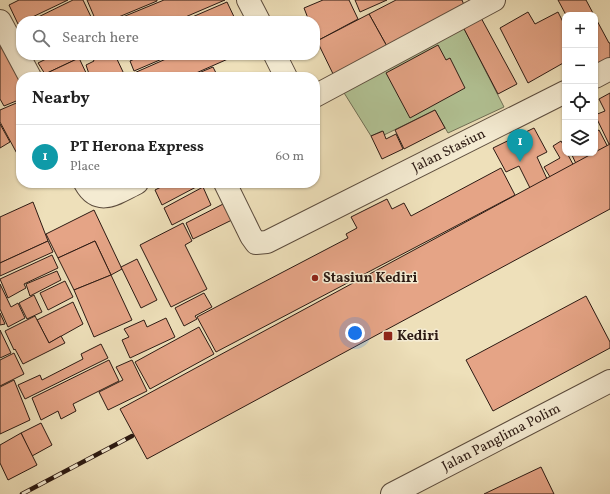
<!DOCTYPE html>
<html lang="en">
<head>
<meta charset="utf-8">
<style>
  body { margin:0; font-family:Vollkorn,serif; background:#f6f6f6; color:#222 }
  .controls { position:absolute; right:12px; top:12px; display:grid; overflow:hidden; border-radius:8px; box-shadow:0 1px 3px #0004 }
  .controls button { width:36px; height:36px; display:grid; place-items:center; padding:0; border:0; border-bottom:1px solid #e0e0e0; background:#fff; color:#222; font:20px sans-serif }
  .you { position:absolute; left:355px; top:333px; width:14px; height:14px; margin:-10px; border:3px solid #fff; border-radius:50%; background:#1a73e8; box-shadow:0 0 0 6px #1a73e833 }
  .badge { display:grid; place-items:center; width:26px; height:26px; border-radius:50%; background:#1a73e8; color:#fff; font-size:13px; font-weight:700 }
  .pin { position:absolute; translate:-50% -33px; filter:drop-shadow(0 1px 2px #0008) }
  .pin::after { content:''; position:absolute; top:21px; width:14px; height:12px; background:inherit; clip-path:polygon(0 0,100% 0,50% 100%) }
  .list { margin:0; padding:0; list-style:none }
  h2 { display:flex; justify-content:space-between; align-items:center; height:52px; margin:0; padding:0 16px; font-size:17px }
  h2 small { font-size:13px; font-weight:400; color:#767676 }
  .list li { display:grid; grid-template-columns:26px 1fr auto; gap:12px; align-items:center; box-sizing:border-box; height:64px; padding:0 16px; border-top:1px solid #e0e0e0 }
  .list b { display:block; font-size:15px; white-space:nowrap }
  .list p { margin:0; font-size:13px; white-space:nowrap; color:#767676 }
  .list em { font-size:13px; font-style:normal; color:#767676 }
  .icon { flex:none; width:22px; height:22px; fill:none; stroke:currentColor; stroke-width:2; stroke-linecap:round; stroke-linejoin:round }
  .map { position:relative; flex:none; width:610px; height:494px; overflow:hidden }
  .search { position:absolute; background:#fff; box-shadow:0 1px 3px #0004; left:16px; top:16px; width:304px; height:44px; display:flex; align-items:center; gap:10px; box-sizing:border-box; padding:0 14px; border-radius:16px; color:#767676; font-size:15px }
  .panel { position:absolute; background:#fff; box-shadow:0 1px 3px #0004; left:16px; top:72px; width:304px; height:116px; border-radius:16px }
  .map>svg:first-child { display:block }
</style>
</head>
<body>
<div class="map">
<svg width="610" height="494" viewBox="0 0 610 494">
  <rect width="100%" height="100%" fill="#eee0ba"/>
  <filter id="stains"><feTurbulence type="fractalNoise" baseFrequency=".005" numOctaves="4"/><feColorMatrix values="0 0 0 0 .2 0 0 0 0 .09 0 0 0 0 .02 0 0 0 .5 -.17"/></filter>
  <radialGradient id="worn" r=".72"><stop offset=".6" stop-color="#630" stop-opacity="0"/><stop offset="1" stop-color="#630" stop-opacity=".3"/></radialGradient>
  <polygon fill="#b2c395" stroke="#6f6e54" points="457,15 504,107 448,133 435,110 384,135 382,131 371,136 336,80"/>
  <g fill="#e5a486" stroke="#2c1a13">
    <polygon points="19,0 68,0 24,21 21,21 21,23 18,24 9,5"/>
    <polygon points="73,0 83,0 93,21 30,21"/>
    <polygon points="87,0 157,0 157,1 109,21 96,21"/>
    <polygon points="164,0 225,0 176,21 113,21"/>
    <polygon points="323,0 349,0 358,19 317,41 315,35 315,21 309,21 304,8"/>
    <polygon points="355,0 387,0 360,12"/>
    <polygon points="396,0 462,0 466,10 389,50 369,14"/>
    <polygon points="558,0 586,0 594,15 566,15"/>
    <polygon points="227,2 236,21 183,21"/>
    <polygon points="528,12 535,24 558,12 565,26 565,62 528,83 500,28"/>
    <polygon points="369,14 389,50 336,80 317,41"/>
    <polygon points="480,16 517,84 498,94 462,25"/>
    <polygon points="595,17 609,43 610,43 610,64 595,71"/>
    <polygon points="0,39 21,78 21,99 4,106 0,99"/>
    <polygon points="438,45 446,60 450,58 465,88 410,118 386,73"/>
    <polygon points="54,55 78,55 79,58 45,74 38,63"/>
    <polygon points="91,55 115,55 124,74 118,77 90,77 86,65 94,61"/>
    <polygon points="143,55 160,55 162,59 134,71 130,61"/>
    <polygon points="175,55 237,55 187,77 125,77"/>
    <polygon points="79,58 88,77 46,77 45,74"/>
    <polygon points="213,67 218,77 189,77"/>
    <polygon points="610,93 610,144 609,144 595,115 605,111 599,99"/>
    <polygon points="21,101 21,161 0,122 0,110"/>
    <polygon points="435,110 445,128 404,149 395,130"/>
    <polygon points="0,124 10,142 0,148"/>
    <polygon points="534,128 547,152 537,157 548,181 531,190 519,166 506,172 493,148"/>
    <polygon points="599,130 610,151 578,168 571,153 595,153 595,132"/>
    <polygon points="383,131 386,139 396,134 403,149 382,159 371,136"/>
    <polygon points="561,141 565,148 565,153 567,153 576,170 553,182 544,167 560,158 553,146"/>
    <polygon points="610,144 610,209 147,459 120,409"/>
    <polygon points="501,168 515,195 216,352 197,317 348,238 346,234 357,228 351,217 387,199 392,209 404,203 411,216"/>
    <polygon points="169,183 197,183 198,186 162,205 155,190"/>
    <polygon points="203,187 211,205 172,225 164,208"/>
    <polygon points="229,201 236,218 193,239 186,223"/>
    <polygon points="33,202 48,241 0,263 0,217"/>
    <polygon points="94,210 122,269 111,275 95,241 58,258 46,234"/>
    <polygon points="183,223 192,241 185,245 207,289 171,307 140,245"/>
    <polygon points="48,241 53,252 0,276 0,263"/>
    <polygon points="95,241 111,275 74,290 58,258"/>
    <polygon points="52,255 58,268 24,284 26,288 8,298 0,279"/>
    <polygon points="137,259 157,300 141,308 121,267"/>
    <polygon points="57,271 61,280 30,296 26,284"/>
    <polygon points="111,275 132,320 94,337 74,290"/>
    <polygon points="65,281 73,297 48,310 40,293"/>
    <polygon points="0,284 11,307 18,303 25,318 8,327 0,309"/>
    <polygon points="204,293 212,307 195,316 197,319 184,326 175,308"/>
    <polygon points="34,295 42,312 27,319 19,303"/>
    <polygon points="586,296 610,342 610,348 493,411 466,360"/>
    <polygon points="73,302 83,324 49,343 37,320"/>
    <polygon points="0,313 5,324 0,325"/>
    <polygon points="35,316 49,343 61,336 65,343 23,364 15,349 14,350 5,331"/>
    <polygon points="166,318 175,337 130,358 122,340 129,337 124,329 144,320 147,327"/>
    <polygon points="199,327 214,354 150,389 135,362"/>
    <polygon points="0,330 11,353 0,358"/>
    <polygon points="101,344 108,358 25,399 18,385 40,375 42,380 83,359 81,354"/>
    <polygon points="14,353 24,374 0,386 0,360"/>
    <polygon points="109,360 119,381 73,404 76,411 61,419 58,411 41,420 32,398"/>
    <polygon points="132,360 147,391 108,410 99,392 123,380 116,367"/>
    <polygon points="14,380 30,420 0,434 0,387"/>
    <polygon points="41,423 52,445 32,456 21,433"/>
    <polygon points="21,433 37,465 8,480 0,463 0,445"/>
    <polygon points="541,467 554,494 484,494"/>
  </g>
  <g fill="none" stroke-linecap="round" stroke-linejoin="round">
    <g stroke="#5c4c3d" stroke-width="24">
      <g id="minor">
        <polyline points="248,0 259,21"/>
        <polyline points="0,21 30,77"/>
        <polyline points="275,55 286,77"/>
        <polyline points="595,77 610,69"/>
        <polyline points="315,96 494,0"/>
        <path d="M85,183C99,208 118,192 137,183"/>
        <path id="s1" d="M225,183L251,236L256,243L267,242L565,92"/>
        <path id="s2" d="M392,494L610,381"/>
      </g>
    </g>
    <use href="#minor" stroke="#f4ebd2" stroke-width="22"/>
    <g stroke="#2c1a13" stroke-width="4.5">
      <polyline id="rail" points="22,494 132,436"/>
    </g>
    <use href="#rail" stroke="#f4ebd2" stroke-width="3" stroke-dasharray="9" stroke-linecap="butt"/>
  </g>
  <g fill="#8f2418" stroke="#f4ebd2" stroke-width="1.5">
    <circle cx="315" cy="278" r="4"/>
    <rect x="383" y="331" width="10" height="10" rx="2"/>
  </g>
  <g text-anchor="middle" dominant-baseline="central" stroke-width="3" stroke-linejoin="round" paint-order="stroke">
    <g font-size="14" fill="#2c1a13" stroke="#f4ebd2">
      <text stroke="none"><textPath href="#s1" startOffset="282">Jalan Stasiun</textPath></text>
      <text stroke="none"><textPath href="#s2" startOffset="123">Jalan Panglima Polim</textPath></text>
    </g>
    <g font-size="14" font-weight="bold" fill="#2c1a13" stroke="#f4ebd2" text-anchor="start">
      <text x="323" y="278">Stasiun Kediri</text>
      <text x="397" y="336">Kediri</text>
    </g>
  </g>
  <rect width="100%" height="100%" filter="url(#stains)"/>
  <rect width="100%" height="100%" fill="url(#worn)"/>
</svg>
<div class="controls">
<button>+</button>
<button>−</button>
<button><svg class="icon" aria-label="locate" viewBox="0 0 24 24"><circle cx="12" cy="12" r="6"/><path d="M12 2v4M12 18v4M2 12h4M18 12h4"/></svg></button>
<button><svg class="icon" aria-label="layers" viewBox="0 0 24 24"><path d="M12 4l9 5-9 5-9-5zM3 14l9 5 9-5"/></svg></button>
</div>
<div class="you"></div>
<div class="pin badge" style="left:520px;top:162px;background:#0f9aa8">1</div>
<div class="search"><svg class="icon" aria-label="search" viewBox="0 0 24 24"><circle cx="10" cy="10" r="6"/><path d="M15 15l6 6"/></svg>Search here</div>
<section class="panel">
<h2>Nearby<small></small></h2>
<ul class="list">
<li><span class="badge" style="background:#0f9aa8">1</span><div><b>PT Herona Express</b><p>Place</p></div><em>60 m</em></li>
</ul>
</section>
</div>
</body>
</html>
